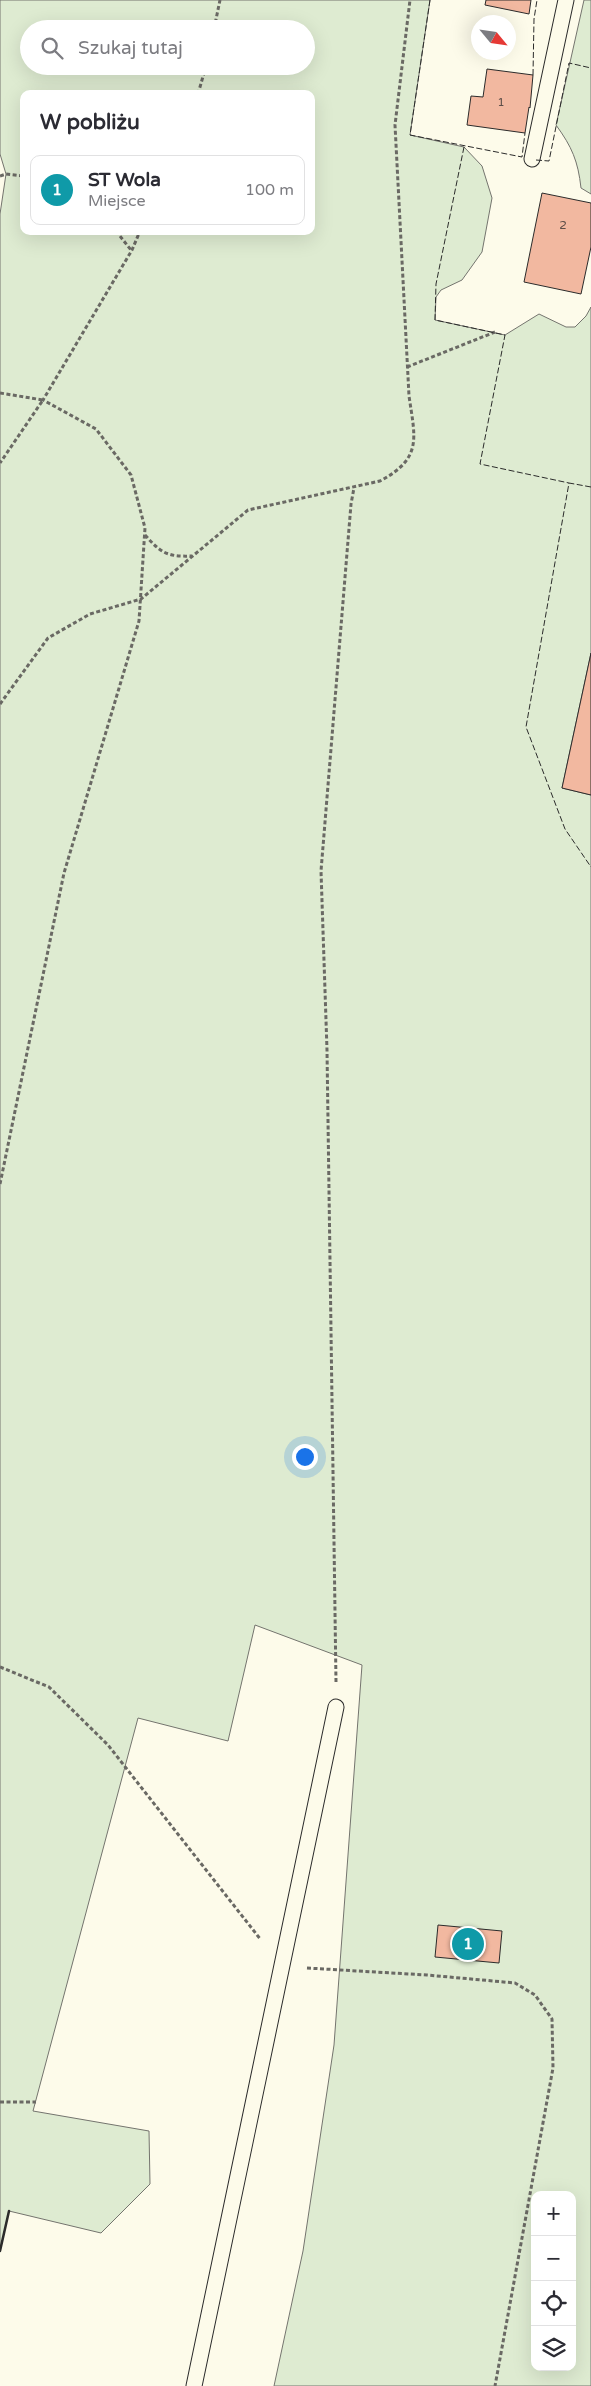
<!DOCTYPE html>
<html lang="pl">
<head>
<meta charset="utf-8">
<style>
  body { margin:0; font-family:"Varela Round",sans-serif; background:#f2f2f3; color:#2b2b33 }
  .controls { position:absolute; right:15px; bottom:15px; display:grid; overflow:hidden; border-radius:10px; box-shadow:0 5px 20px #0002 }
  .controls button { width:45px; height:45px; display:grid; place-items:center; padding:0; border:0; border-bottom:1px solid #e1e1e2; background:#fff; color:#2b2b33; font:25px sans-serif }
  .compass { position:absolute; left:471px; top:15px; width:45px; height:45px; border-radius:50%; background:#fff; box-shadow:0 5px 20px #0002; rotate:119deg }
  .you { position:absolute; left:304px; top:1456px; width:18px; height:18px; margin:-12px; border:4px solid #fff; border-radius:50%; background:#1a73e8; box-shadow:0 0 0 8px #1a73e833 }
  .badge { display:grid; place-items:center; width:32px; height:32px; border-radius:50%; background:#c62828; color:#fff; font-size:16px; font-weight:700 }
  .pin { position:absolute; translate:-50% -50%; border:2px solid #fff; box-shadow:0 1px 5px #0006 }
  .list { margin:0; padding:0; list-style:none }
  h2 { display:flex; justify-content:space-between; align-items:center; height:65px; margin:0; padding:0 20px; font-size:21px }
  h2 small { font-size:16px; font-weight:400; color:#7c7c81 }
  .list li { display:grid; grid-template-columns:32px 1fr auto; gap:15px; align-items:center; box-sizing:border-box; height:70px; margin:0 10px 10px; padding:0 10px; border:1px solid #e1e1e2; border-radius:10px }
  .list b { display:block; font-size:19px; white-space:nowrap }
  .list p { margin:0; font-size:16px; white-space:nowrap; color:#7c7c81 }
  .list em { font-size:16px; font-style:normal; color:#7c7c81 }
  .icon { flex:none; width:28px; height:28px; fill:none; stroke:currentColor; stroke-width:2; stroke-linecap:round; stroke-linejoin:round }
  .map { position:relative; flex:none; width:591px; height:2386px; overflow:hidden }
  .search { position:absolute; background:#fff; box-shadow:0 5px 20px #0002; left:20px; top:20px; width:295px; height:55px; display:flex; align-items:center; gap:12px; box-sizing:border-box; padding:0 18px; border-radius:28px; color:#7c7c81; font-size:19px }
  .panel { position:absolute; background:#fff; box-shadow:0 5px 20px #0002; left:20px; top:90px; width:295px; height:145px; border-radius:10px }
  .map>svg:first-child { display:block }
</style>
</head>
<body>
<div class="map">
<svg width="591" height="2386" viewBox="0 0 591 2386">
  <rect width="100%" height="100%" fill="#fdfbea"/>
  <g fill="#deebd1" stroke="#74746e" fill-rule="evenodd">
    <path d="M0,0H430L410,135L464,147L482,166L492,198L482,252L462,280L441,290L436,297L435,320L505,335L539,314L566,327H575L586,316L591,307V653L562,788L591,795V2386H274L303,2251L334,2045L362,1665L255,1625L228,1741L138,1718L33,2111L149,2131L150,2184L101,2233L9,2211L0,2251V214L6,174L0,154ZM29,29H306V66H29ZM24,94H311V231H24ZM535,2195H572V2367H535Z"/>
    <path d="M584,0H591V194L581,188C578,161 572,147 556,125Z"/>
  </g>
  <g fill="#f2b8a0" stroke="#2b2b2b">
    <polygon points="486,0 531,0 529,14 485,5"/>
    <polygon points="487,69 533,75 530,108 529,107 525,133 467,125 471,96 483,97"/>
    <polygon points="542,193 591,203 591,247 581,294 524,282"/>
    <polygon points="591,653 591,795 562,788"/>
    <polygon points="438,1925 502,1931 499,1963 435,1957"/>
  </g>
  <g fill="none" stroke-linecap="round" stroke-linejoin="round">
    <g stroke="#2b2b2b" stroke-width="17">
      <g id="lane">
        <polyline points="532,159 566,0"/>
        <polyline points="194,2386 336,1707"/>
      </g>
    </g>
    <g stroke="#6a6964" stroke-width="3" stroke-dasharray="4 2.5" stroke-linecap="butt">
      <polyline points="214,29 220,0"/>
      <polyline points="198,94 206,66"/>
      <polyline points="0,176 6,174 24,176"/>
      <polyline points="116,231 131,250"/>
      <polyline points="407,367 495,332"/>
      <polyline points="0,393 43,400 0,463"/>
      <path d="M145,535C161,553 167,557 192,556"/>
      <path d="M0,704L48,638L90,614L141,599L248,510L380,481C423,458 415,438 409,396L395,125L410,0"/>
      <polyline points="0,1184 64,873 139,621 145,528 131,475 96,429 43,400 132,250 140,231"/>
      <polyline points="0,1667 49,1687 108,1745 261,1940"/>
      <polyline points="336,1682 327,1050 321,871 351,504 354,488"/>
      <polyline points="307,1968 427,1975 515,1983 535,1995 552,2019 553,2068 495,2386"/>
      <polyline points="0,2102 36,2102"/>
    </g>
    <use href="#lane" stroke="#fdfbea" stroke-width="15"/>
    <g stroke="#2b2b2b" stroke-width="1" stroke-dasharray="6 2.5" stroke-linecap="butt">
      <polyline points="430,0 410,135 522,157 525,133"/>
      <polyline points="533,75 534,19 537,0"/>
      <polyline points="464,147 436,284 435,320 505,335 480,464 569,483"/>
      <polyline points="536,160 549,161 569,63 591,68"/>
      <polyline points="591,487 569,483 526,727 565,829 591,867"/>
    </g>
    <polyline stroke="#2b2b2b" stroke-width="2.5" points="0,2251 9,2211"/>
  </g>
  <g text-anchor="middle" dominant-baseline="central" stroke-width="4" stroke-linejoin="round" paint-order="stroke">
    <g font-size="12" fill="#5d4e48">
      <text x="501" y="102">1</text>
      <text x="563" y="225">2</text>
    </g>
  </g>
</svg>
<div class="controls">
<button>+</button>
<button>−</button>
<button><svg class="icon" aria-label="locate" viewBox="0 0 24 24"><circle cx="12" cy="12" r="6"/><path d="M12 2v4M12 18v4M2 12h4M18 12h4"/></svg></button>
<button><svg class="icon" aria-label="layers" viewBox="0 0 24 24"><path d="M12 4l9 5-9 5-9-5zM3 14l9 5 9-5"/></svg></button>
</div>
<svg class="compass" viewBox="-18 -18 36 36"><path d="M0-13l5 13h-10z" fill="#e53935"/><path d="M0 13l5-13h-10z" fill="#7c7c81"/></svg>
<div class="you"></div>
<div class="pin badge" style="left:468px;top:1944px;background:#0f9aa8">1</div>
<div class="search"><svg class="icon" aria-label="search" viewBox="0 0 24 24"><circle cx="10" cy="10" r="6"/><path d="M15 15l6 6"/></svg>Szukaj tutaj</div>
<section class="panel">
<h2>W pobliżu<small></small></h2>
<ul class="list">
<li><span class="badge" style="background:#0f9aa8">1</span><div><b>ST Wola</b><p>Miejsce</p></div><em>100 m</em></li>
</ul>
</section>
</div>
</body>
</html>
